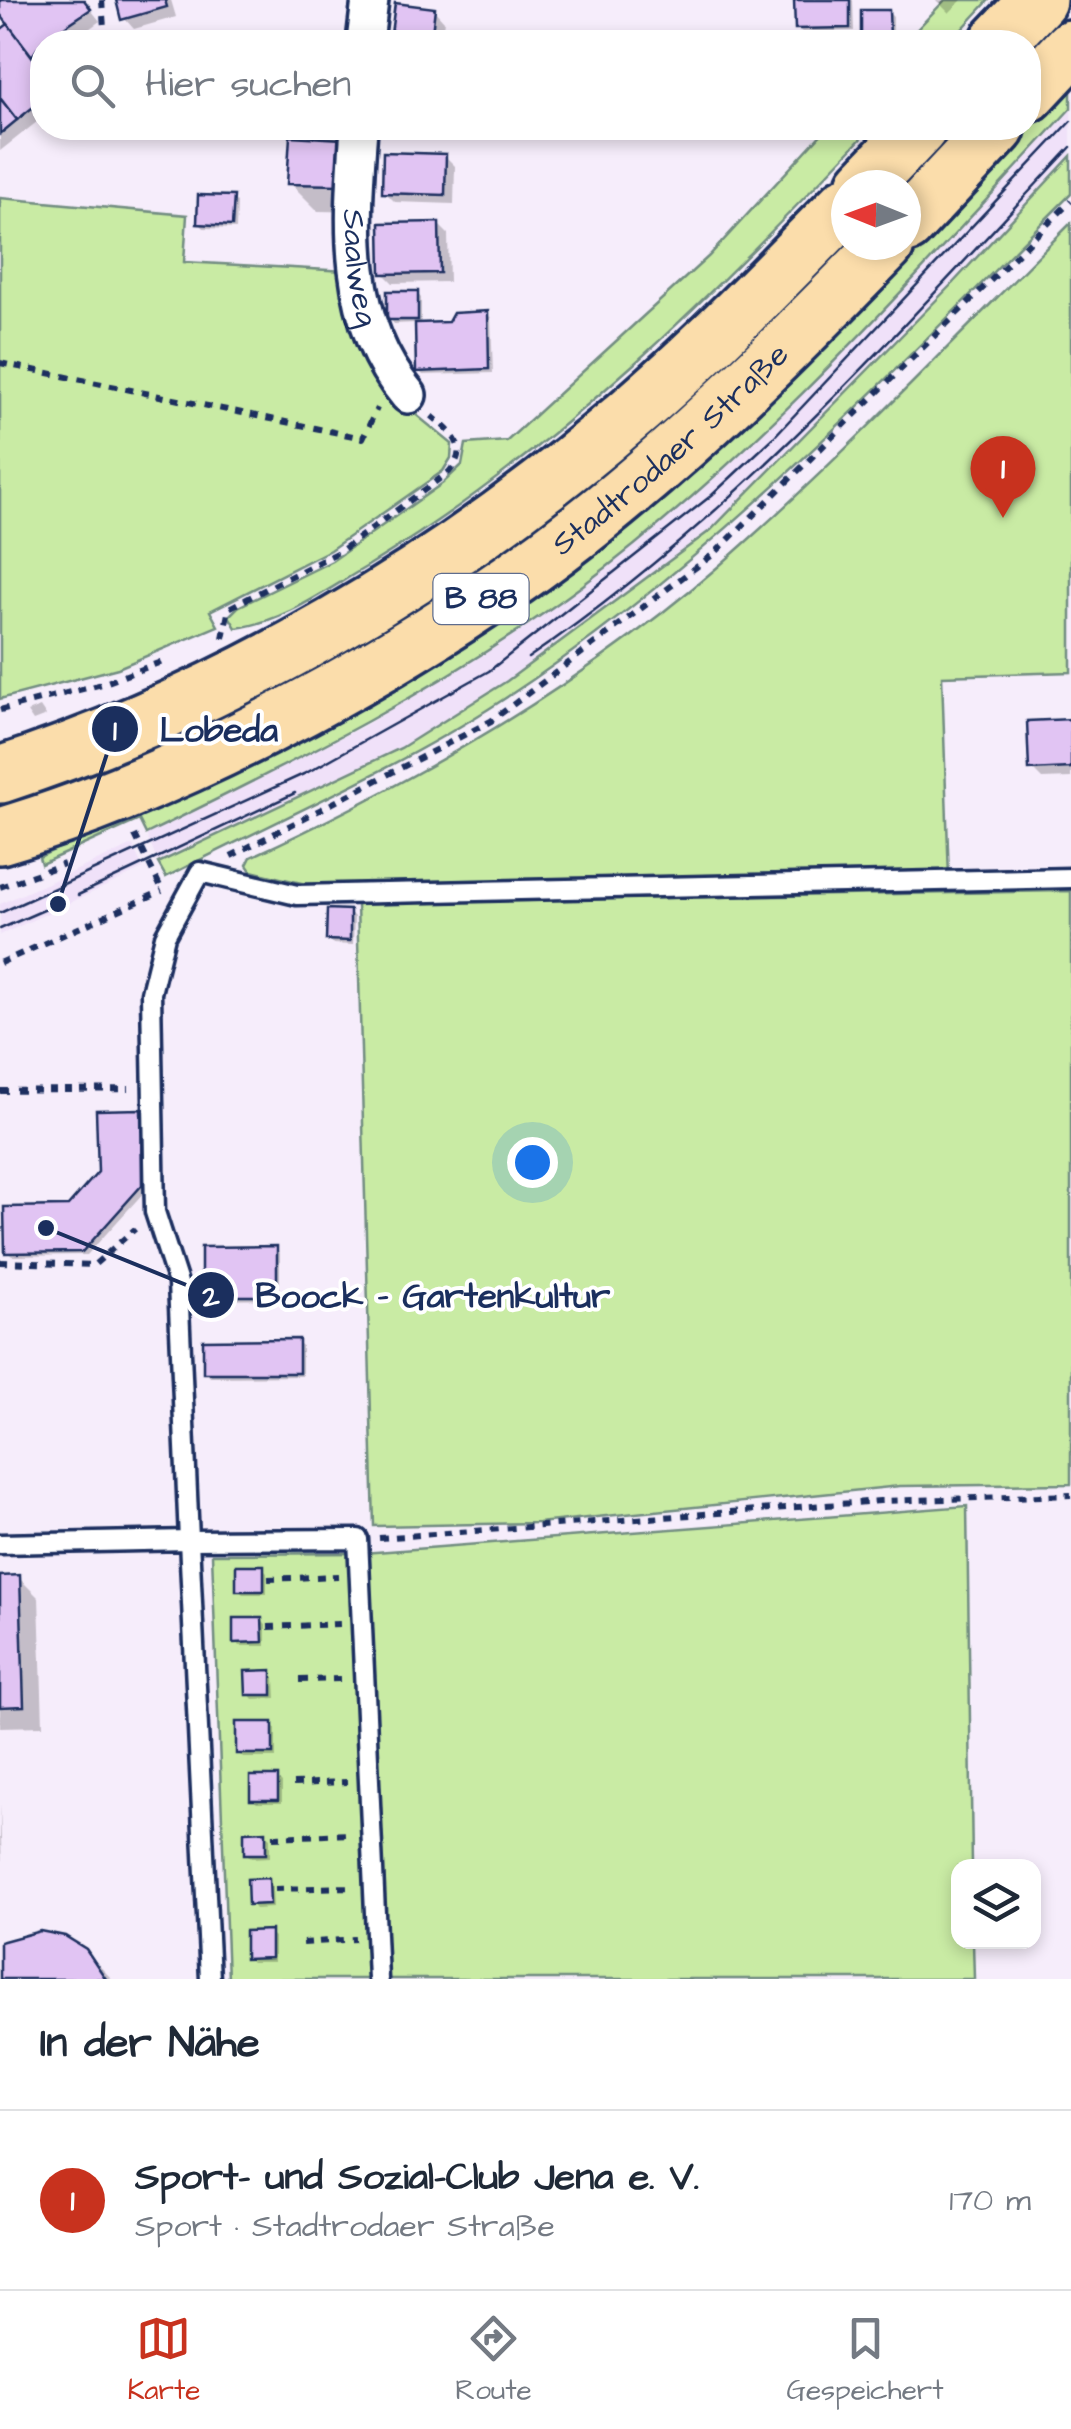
<!DOCTYPE html>
<html lang="de">
<head>
<meta charset="utf-8">
<style>
  body { margin:0; font-family:"Architects Daughter",sans-serif; background:#f2f2f3; color:#1f2937 }
  .controls { position:absolute; right:30px; bottom:30px; display:grid; overflow:hidden; border-radius:20px; box-shadow:0 5px 15px #0003 }
  .controls button { width:90px; height:90px; display:grid; place-items:center; padding:0; border:0; border-bottom:2px solid #e0e1e3; background:#fff; color:#1f2937; font:50px sans-serif }
  .compass { position:absolute; left:831px; top:170px; width:90px; height:90px; border-radius:50%; background:#fff; box-shadow:0 5px 15px #0003; rotate:271deg }
  .you { position:absolute; left:532px; top:1162px; width:35px; height:35px; margin:-25px; border:8px solid #fff; border-radius:50%; background:#1a73e8; box-shadow:0 0 0 15px #1a73e833 }
  .badge { display:grid; place-items:center; width:65px; height:65px; border-radius:50%; background:#c8321e; color:#fff; font-size:32px; font-weight:700 }
  .pin { position:absolute; translate:-50% -82px; filter:drop-shadow(0 2px 5px #0008) }
  .pin::after { content:''; position:absolute; top:52px; width:35px; height:30px; background:inherit; clip-path:polygon(0 0,100% 0,50% 100%) }
  .list { margin:0; padding:0; list-style:none }
  h2 { display:flex; justify-content:space-between; align-items:center; height:130px; margin:0; padding:0 40px; font-size:42px }
  h2 small { font-size:32px; font-weight:400; color:#747a83 }
  .list li { display:grid; grid-template-columns:65px 1fr auto; gap:30px; align-items:center; box-sizing:border-box; height:180px; padding:0 40px; border-top:2px solid #e0e1e3 }
  .list b { display:block; font-size:38px; white-space:nowrap }
  .list p { margin:0; font-size:32px; white-space:nowrap; color:#747a83 }
  .list em { font-size:32px; font-style:normal; color:#747a83 }
  .icon { flex:none; width:55px; height:55px; fill:none; stroke:currentColor; stroke-width:2; stroke-linecap:round; stroke-linejoin:round }
  .map { position:relative; flex:none; width:1071px; height:1979px; overflow:hidden }
  .search { position:absolute; background:#fff; box-shadow:0 5px 15px #0003; left:30px; right:30px; top:30px; height:110px; display:flex; align-items:center; gap:25px; box-sizing:border-box; padding:0 35px; border-radius:40px; color:#747a83; font-size:38px }
  .sheet { height:310px; background:#fff }
  nav { display:flex; justify-content:space-around; align-items:center; box-sizing:border-box; height:140px; border-top:2px solid #e0e1e3; background:#fff; font-size:28px; color:#747a83 }
  nav a { display:grid; justify-items:center; gap:5px }
  nav .on { color:#c8321e }
  .map>svg:first-child { display:block }
</style>
</head>
<body>
<div class="map">
<svg width="1071" height="1979" viewBox="0 0 1071 1979">
  <rect width="100%" height="100%" fill="#f6edfb"/>
  <filter id="ink" filterUnits="userSpaceOnUse"><feTurbulence type="fractalNoise" baseFrequency=".01" numOctaves="2"/><feDisplacementMap in="SourceGraphic" scale="20" xChannelSelector="R" yChannelSelector="G"/><feConvolveMatrix kernelMatrix="1 2 1 2 8 2 1 2 1" color-interpolation-filters="sRGB"/></filter>
  <g filter="url(#ink)">
    <g fill="#f0e1f9">
      <polygon points="1071,108 1071,156 952,284 711,530 507,681 401,748 158,863 146,834 362,727 506,639 582,586 780,414"/>
      <polygon points="133,845 143,869 0,935 0,904"/>
    </g>
    <g fill="#c9eba4" stroke="#728d81" stroke-width="2.5">
      <polygon points="945,0 989,0 950,42 905,42"/>
      <path d="M1071,80V108C916,275 763,452 579,588C445,687 296,761 146,834L139,820L41,864L39,857L272,747L891,273Z"/>
      <path d="M827,128H871C717,291 559,450 366,567C325,591 283,622 236,628L229,616L238,607L332,561L443,483L462,465L466,444L507,441L709,256Z"/>
      <path d="M1071,156V194C890,374 716,561 501,701C395,770 279,819 166,877L158,863L401,748L507,681L711,530L952,284Z"/>
      <polygon points="0,198 187,215 184,262 346,271 398,400 452,444 451,458 443,471 330,550 210,611 218,626 118,668 0,699"/>
      <path d="M1071,223V672L942,676L949,878L318,887L251,871L247,865L251,857C429,775 602,674 747,541C859,440 964,330 1071,223Z"/>
      <polygon points="1071,891 1071,1484 900,1486 538,1523 374,1526 357,903"/>
      <polygon points="967,1506 972,1866 958,1866 958,1942 973,1942 974,1979 228,1979 212,1554 363,1553"/>
    </g>
    <g fill="#0003">
      <polygon points="0,0 83,0 100,21 71,42 42,42 42,118 0,151 0,34 11,25 0,10"/>
      <polygon points="118,0 171,0 176,17 134,29 124,18"/>
      <polygon points="797,0 853,0 854,31 802,32 797,28"/>
      <polygon points="936,0 962,0 949,13"/>
      <polygon points="397,6 434,10 444,21 441,42 393,42"/>
      <polygon points="888,12 893,17 893,41 868,41 863,37"/>
      <polygon points="300,128 351,128 350,139 339,138 370,169 366,212 318,211 290,183 312,139"/>
      <polygon points="445,156 455,166 454,204 395,202 385,192"/>
      <polygon points="233,199 237,203 236,229 204,228 199,223"/>
      <polygon points="438,224 448,234 449,282 393,283 383,273"/>
      <polygon points="417,293 421,298 421,325 450,324 487,314 491,318 493,373 423,375 418,370 417,323 394,324 390,319"/>
      <polygon points="40,707 46,716 33,721 27,712"/>
      <polygon points="1071,722 1071,778 1042,779 1032,769"/>
      <polygon points="349,912 354,917 353,945 333,944 329,939"/>
      <polygon points="140,1111 144,1116 146,1190 87,1255 12,1256 7,1252 69,1208 100,1172"/>
      <polygon points="276,1249 280,1253 280,1299 208,1300 204,1295"/>
      <polygon points="298,1341 302,1346 302,1376 210,1377 206,1372"/>
      <polygon points="263,1568 267,1572 267,1594 243,1594 238,1590"/>
      <polygon points="0,1578 19,1578 39,1598 43,1726 0,1727"/>
      <polygon points="261,1620 266,1625 266,1646 240,1646 236,1642"/>
      <polygon points="271,1673 275,1677 276,1698 253,1699 249,1694"/>
      <polygon points="272,1724 276,1729 276,1758 243,1758 238,1753"/>
      <polygon points="277,1778 282,1783 282,1803 257,1803 252,1799"/>
      <polygon points="0,1803 2,1873 0,1873"/>
      <polygon points="265,1834 270,1838 270,1857 251,1858 246,1853"/>
      <polygon points="268,1880 272,1885 273,1908 255,1909 251,1904"/>
      <polygon points="270,1933 274,1937 274,1962 252,1962 247,1958"/>
      <polygon points="40,1934 84,1950 112,1979 0,1979 0,1945"/>
    </g>
    <g fill="#e1c4f3" stroke="#1b2f5e" stroke-width="2.5">
      <polygon points="0,0 84,0 91,9 42,42 32,56 0,14"/>
      <polygon points="116,0 165,0 167,7 121,20"/>
      <polygon points="794,0 850,0 850,28 795,29"/>
      <polygon points="395,3 435,8 431,42 390,42"/>
      <polygon points="861,10 889,10 890,37 861,38"/>
      <polygon points="8,24 42,70 42,100 17,120 0,98 0,30"/>
      <polygon points="0,98 17,120 0,134"/>
      <polygon points="290,136 343,139 339,185 287,184"/>
      <polygon points="383,152 446,154 445,195 382,193"/>
      <polygon points="198,195 234,196 232,226 197,224"/>
      <polygon points="439,222 440,273 381,274 380,223"/>
      <rect x="387" y="291" width="31" height="29"/>
      <polygon points="488,311 489,369 416,372 415,323 448,322 453,313"/>
      <polygon points="1071,719 1071,768 1029,770 1027,721"/>
      <polygon points="327,909 350,910 350,941 326,940"/>
      <polygon points="141,1109 142,1185 82,1252 5,1253 4,1207 68,1206 98,1172 96,1110"/>
      <polygon points="277,1246 277,1296 201,1296 201,1247"/>
      <polygon points="299,1339 299,1373 203,1373 203,1340"/>
      <rect x="236" y="1565" width="28" height="26"/>
      <polygon points="20,1575 24,1706 0,1707 0,1576"/>
      <polygon points="233,1618 262,1618 263,1642 233,1643"/>
      <polygon points="272,1670 272,1695 246,1695 245,1671"/>
      <rect x="236" y="1722" width="37" height="32"/>
      <rect x="250" y="1776" width="28" height="24"/>
      <polygon points="266,1831 266,1854 244,1854 244,1832"/>
      <polygon points="269,1878 270,1904 248,1905 247,1879"/>
      <polygon points="271,1930 271,1958 245,1959 245,1931"/>
      <polygon points="40,1931 65,1936 86,1949 106,1979 0,1979 0,1942"/>
    </g>
    <g fill="none" stroke-linecap="round" stroke-linejoin="round">
      <g stroke="#1b2f5e" stroke-width="25">
        <g id="service">
          <polyline points="0,1544 189,1540 210,1979"/>
          <polyline points="378,1979 358,1539 189,1540 178,1283 155,1212 151,993 165,936 200,872 297,895 1071,878"/>
        </g>
      </g>
      <g stroke="#1b2f5e" stroke-width="42">
        <g id="minor">
          <polyline points="365,42 370,0"/>
          <path id="s1" d="M359,128C352,222 344,319 408,395"/>
        </g>
      </g>
      <g stroke="#1b2f5e" stroke-width="62">
        <g id="primary">
          <polyline points="998,42 1038,0"/>
          <polyline points="1028,94 1071,48"/>
          <polyline points="865,185 919,128"/>
          <polyline points="906,225 997,128"/>
          <path d="M0,775C230,700 445,574 628,416C705,350 775,277 846,205"/>
          <path id="s2" d="M0,836C193,779 422,653 581,529C691,443 789,345 886,245"/>
        </g>
      </g>
      <g stroke="#1b2f5e" stroke-width="6" stroke-dasharray="8 8" stroke-linecap="butt">
        <polyline points="102,0 105,42"/>
        <polyline points="0,363 363,438 377,408"/>
        <path d="M223,638L229,608L342,550L449,472C470,447 453,434 432,416"/>
        <polyline points="0,710 102,684 161,662"/>
        <polyline points="135,835 162,890"/>
        <polyline points="231,856 491,721 715,553 1071,201"/>
        <polyline points="0,887 64,864"/>
        <polyline points="0,963 162,891"/>
        <polyline points="0,1091 129,1089"/>
        <polyline points="0,1262 94,1265 135,1229"/>
        <polyline points="379,1538 880,1501 1071,1495"/>
        <polyline points="268,1579 338,1576"/>
        <polyline points="268,1627 340,1624"/>
        <polyline points="300,1680 343,1679"/>
        <polyline points="293,1784 347,1782"/>
        <polyline points="273,1837 350,1834"/>
        <polyline points="275,1889 352,1887"/>
        <polyline points="303,1943 355,1939"/>
      </g>
      <use href="#service" stroke="#fff" stroke-width="18"/>
      <use href="#minor" stroke="#fff" stroke-width="35"/>
      <use href="#primary" stroke="#fbddab" stroke-width="55"/>
      <g stroke="#1b2f5e" stroke-width="2.5">
        <path d="M528,658C736,517 900,329 1071,147"/>
        <polyline points="78,895 295,793"/>
        <polyline points="0,913 308,772 489,671 712,495 771,440 1071,121"/>
        <polyline points="0,929 46,909"/>
      </g>
    </g>
  </g>
  <g text-anchor="middle" dominant-baseline="central" stroke-width="8" stroke-linejoin="round" paint-order="stroke">
    <rect fill="#fff" stroke="#5f6d8e" stroke-width="2.5" x="433.5" y="574" width="95" height="50" rx="8"/>
    <g font-size="30" font-weight="bold" fill="#1b2f5e">
      <text x="481" y="599">B 88</text>
    </g>
    <g font-size="32" fill="#1b2f5e" stroke="#fff">
      <text stroke="none"><textPath href="#s1" startOffset="140">Saalweg</textPath></text>
      <text stroke="none"><textPath href="#s2" startOffset="780">Stadtrodaer Straße</textPath></text>
    </g>
  </g>
  <path fill="none" stroke="#1b2f5e" stroke-width="4" d="M58 904L115 729M46 1228L211 1295"/>
  <g fill="#1b2f5e" stroke="#fff" stroke-width="4">
    <circle cx="58" cy="904" r="10"/>
    <circle cx="46" cy="1228" r="10"/>
    <circle cx="115" cy="729" r="25"/>
    <circle cx="211" cy="1295" r="25"/>
  </g>
  <g font-size="30" text-anchor="middle" font-weight="bold" fill="#fff">
    <text x="115" y="740">1</text>
    <text x="211" y="1306">2</text>
  </g>
  <g font-size="35" text-anchor="middle" font-weight="bold" fill="#1b2f5e" stroke="#fff" stroke-width="8" stroke-linejoin="round" paint-order="stroke">
    <text x="219" y="741">Lobeda</text>
    <text x="433" y="1307">Boock - Gartenkultur</text>
  </g>
</svg>
<div class="controls">
<button><svg class="icon" aria-label="layers" viewBox="0 0 24 24"><path d="M12 4l9 5-9 5-9-5zM3 14l9 5 9-5"/></svg></button>
</div>
<svg class="compass" viewBox="-18 -18 36 36"><path d="M0-13l5 13h-10z" fill="#e53935"/><path d="M0 13l5-13h-10z" fill="#747a83"/></svg>
<div class="you"></div>
<div class="pin badge" style="left:1003px;top:518px">1</div>
<div class="search"><svg class="icon" aria-label="search" viewBox="0 0 24 24"><circle cx="10" cy="10" r="6"/><path d="M15 15l6 6"/></svg>Hier suchen</div>
</div>
<section class="sheet">
<h2>In der Nähe<small></small></h2>
<ul class="list">
<li><span class="badge">1</span><div><b>Sport- und Sozial-Club Jena e. V.</b><p>Sport · Stadtrodaer Straße</p></div><em>170 m</em></li>
</ul>
</section>
<nav>
<a class="on"><svg class="icon" aria-label="map" viewBox="0 0 24 24"><path d="M3 6l6-2 6 2 6-2v14l-6 2-6-2-6 2zM9 4v14M15 6v14"/></svg>Karte</a>
<a><svg class="icon" aria-label="directions" viewBox="0 0 24 24"><path d="M12 3l9 9-9 9-9-9zM9 14v-3h6M13 9l2 2-2 2"/></svg>Route</a>
<a><svg class="icon" aria-label="saved" viewBox="0 0 24 24"><path d="M7 4h10v16l-5-4-5 4z"/></svg>Gespeichert</a>
</nav>
</body>
</html>
